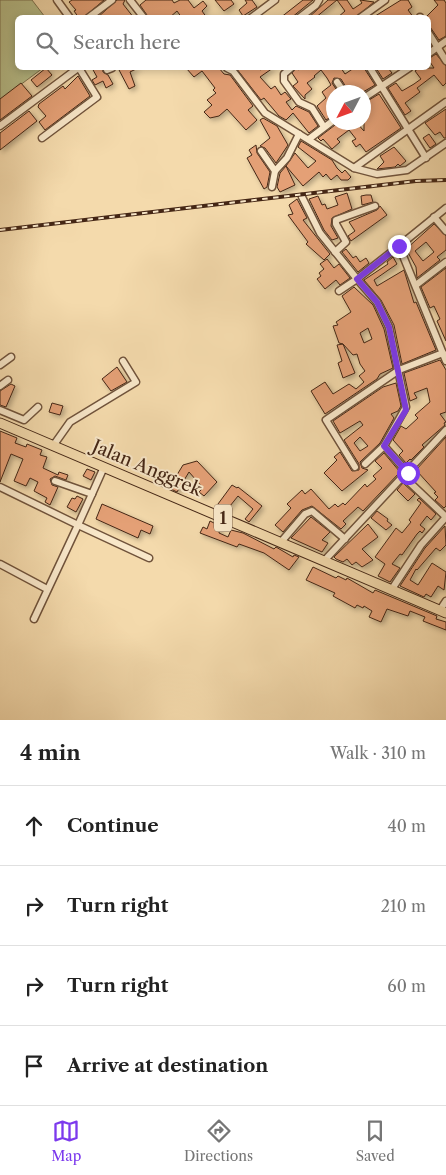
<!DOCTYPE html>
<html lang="en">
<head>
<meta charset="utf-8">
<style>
  body { margin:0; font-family:"Libre Caslon Text",serif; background:#f6f6f6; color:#222 }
  .compass { position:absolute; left:326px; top:85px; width:45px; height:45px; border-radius:50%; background:#fff; box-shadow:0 2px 8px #0003; rotate:229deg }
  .stop { position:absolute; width:15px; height:15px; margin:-11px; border:4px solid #7c3aed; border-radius:50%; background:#fff }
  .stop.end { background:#7c3aed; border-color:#fff; box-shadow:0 1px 5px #0008 }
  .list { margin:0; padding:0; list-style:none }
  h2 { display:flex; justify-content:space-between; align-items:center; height:65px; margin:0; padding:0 20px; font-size:21px }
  h2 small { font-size:16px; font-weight:400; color:#767676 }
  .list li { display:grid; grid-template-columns:32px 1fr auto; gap:15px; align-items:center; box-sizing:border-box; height:80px; padding:0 20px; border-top:1px solid #e0e0e0 }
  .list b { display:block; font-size:19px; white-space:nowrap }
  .list em { font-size:16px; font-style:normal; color:#767676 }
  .icon { flex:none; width:28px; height:28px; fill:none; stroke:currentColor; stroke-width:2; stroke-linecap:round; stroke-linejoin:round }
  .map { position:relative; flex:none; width:446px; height:720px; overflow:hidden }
  .search { position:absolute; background:#fff; box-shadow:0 2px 8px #0003; left:15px; right:15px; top:15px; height:55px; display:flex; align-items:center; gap:12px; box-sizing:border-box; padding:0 18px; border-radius:8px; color:#767676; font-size:19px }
  .sheet { height:385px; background:#fff }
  nav { display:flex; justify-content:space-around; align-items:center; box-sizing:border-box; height:70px; border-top:1px solid #e0e0e0; background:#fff; font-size:14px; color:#767676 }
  nav a { display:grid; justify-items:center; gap:2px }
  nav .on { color:#7c3aed }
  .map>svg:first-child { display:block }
</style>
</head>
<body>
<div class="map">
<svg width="446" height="720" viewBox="0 0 446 720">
  <defs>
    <filter id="shadow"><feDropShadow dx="2.5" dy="2.5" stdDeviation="2.5" flood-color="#0004"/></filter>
  </defs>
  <rect width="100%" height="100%" fill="#f4daac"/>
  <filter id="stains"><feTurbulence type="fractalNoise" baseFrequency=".004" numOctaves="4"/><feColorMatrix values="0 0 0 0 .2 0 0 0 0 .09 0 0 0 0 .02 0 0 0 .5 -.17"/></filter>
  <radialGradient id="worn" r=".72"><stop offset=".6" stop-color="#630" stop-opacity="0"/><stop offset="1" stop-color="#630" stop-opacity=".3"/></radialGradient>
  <polygon fill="#b8c08c" stroke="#7e7350" points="0,0 32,0 45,17 18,18 18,68 43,68 0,100"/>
  <g fill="#e4a076" stroke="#442615" fill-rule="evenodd" filter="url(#shadow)">
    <polygon points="72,0 104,0 83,18 79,18 74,11 76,10 69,2"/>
    <polygon points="117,0 125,0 123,4 134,18 97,18"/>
    <polygon points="146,0 172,0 174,3 180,0 188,0 194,8 203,1 207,6 202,11 207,18 182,18 177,11 169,18 149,18 140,5"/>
    <polygon points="215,0 231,0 234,4 224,11"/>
    <polygon points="245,0 252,0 257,7 243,16 239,10 247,3"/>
    <polygon points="303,0 313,0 291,18 280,18"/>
    <polygon points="328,0 337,0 315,18 308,18"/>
    <polygon points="337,0 347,0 353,9 362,3 360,0 374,2 355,18 337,18 345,11"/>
    <polygon points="401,0 408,0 412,7 408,10 414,18 372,18"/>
    <polygon points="434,0 444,0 446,3 446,36 439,40 428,24 428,18 425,18 438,5"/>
    <polygon points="436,54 446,66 446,83 443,86 434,75 417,88 420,92 405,103 411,111 405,115 388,88 396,83 402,91 414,84 421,79 415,71 419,68 434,68 428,59"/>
    <polygon points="46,68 52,75 37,87 31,80"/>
    <polygon points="92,68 103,68 103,72 108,75 113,84 106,88 103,81 95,85 92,80 97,77"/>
    <polygon points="118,68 138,68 130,72 135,86 129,89"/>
    <polygon points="186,68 219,68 224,74 230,75 253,106 248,110 257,120 246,130 227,109 219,116 210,118 204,112 212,105 207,100 216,93 213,90 215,88 202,71 194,77"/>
    <polygon points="236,68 258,68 260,70 264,68 273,68 260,77 271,89 275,86 281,95 285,92 291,99 286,102 292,110 296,106 309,112 318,126 309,133 293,113 286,120 279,116 264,98 261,100"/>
    <polygon points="296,68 298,70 301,68 341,68 345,74 354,68 364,68 375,85 363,92 349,92 341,79 334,78 332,83 338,92 334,92 334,115 326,120 317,106 326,98 322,92 331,85 327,78 321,70 314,76 315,77 307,83 312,89 305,95 305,99 293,86 298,82 292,73"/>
    <polygon points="376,68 388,68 392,73 383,79"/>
    <polygon points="78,76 90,96 45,130 39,122 46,116 38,107 39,104 63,86 65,89"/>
    <polygon points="21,83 32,96 0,120 0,99"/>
    <polygon points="379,94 401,128 366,152 360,144 356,147 352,141 356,139 349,130 337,139 340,142 332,149 323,139 321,141 318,138 339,122 356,122 364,131 364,120 366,118 364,115 364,103"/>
    <polygon points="446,109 446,138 444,138 440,132 435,135 425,123"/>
    <polygon points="29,111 37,121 0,150 0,133"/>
    <polygon points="263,118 277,126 288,145 276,163 265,148 260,146 270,138 260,120"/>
    <polygon points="429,134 436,144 430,148 423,138"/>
    <polygon points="301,141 332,160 337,168 342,173 345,170 351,177 348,180 341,180 337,175 331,180 326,174 323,177 319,172 303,186 286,166 295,153 308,168 316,161 298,147"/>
    <polygon points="256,145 257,153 270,172 267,187 264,189 247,158 252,155 249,150"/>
    <polygon points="394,147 406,161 400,166 398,164 395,167 377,169 384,162 380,156"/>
    <polygon points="286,166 295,185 280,192 277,187 280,173"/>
    <polygon points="347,193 352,209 332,218 331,226 338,238 332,240 324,230 309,199 318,196 322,205 325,204 327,209 338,205 335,197"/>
    <polygon points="366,195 371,195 373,202 362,205 361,196"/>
    <polygon points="297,199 307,218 303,220 330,254 324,260 306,244 308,242 288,215 293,214 289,205"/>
    <polygon points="380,206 387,215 351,241 348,236 355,231 349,222 377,210"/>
    <path d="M434,224L446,236V250L437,257L440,260L417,278L416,267L406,249ZM426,242L434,252L423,261L415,251Z"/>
    <polygon points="346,249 353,258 356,256 360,262 366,258 369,263 358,272 342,252"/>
    <polygon points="393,257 397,264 374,280 377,286 404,270 414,303 416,302 436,350 402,364 394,325 381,300 364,280 388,264 387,262"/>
    <polygon points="327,259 334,268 339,264 350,278 340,285 336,280 325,289 317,279 321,276 319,273 324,269 320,264"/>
    <polygon points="446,268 446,341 437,321 440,319 434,306 430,308 421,287"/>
    <path d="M354,287L373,305L384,329L393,368L380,374L377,379L325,414L311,391L325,382L333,394L349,384L356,389L364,382L359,376L365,371L360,364L357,354L353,355L343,344L355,373L343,378L338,363L342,361L337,345L343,344L339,343L333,326L338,325L336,322L351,312L342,296ZM368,328L372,339L364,343L360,333Z"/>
    <polygon points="440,360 446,370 446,412 440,414 446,422 444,423 445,425 422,445 424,447 411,460 410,459 406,463 399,455 403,451 393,440 401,426 406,429 418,418 415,415 430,402 427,388 414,393 417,398 410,401 404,373"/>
    <polygon points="117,367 127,382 111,391 102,379"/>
    <path d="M396,383L401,406L398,411L391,414L394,418L380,443L360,462L362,468L368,470L342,491L324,473L337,460L334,457L340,452L352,471L359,470V464L344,440L363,425L360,421L340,433L333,421L383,387ZM360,437L368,446L360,451L354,443Z"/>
    <polygon points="11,384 15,386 6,407 0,405 0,391"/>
    <polygon points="52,403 63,406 60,415 49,412"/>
    <polygon points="0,431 17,438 15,443 26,447 27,444 42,450 40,455 47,457 43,468 58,475 59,472 68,475 66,480 55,476 50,479 52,485 58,487 50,505 45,502 47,498 34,491 38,482 30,478 26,486 14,481 23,459 11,454 0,482"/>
    <polygon points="446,437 446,506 444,508 435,500 438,497 434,493 436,492 416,470"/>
    <polygon points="384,453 400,472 363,511 358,507 343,521 346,524 341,529 312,506 302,510 283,532 275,525 291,508 287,504 302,490 305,494 311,489 329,509 335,504 338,507 343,503 345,505 365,484 367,487 376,479 373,476 382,468 375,461"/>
    <polygon points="197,461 217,482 204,496 199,492 203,488 189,472 177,492 169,488 183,465"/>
    <polygon points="87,469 95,472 91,480 83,476"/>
    <polygon points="403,483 415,494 408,501 397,490"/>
    <polygon points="232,485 237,488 238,487 262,506 249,522 245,519 253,509 238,496 226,511 218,504"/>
    <polygon points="77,496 83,499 76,512 67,507 72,498 75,499"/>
    <polygon points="419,498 436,514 431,520 427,516 420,525 425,529 422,533 420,531 417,534 402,555 400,554 392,564 400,568 390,582 378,576 385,564 375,557 396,528 402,533 411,522 409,520 421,503 417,500"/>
    <polygon points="102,504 153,526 150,534 141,530 138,538 96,519"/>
    <polygon points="377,511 388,519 387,521 392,525 386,530 371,518"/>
    <polygon points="311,517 330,532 322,540 328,543 322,552 291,538"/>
    <polygon points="210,521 220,526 219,533 228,537 231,530 243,533 274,549 276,547 293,557 294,555 299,557 289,570 264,553 239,544 237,547 200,533 203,527 207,529"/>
    <polygon points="368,524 378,537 362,549 373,560 362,567 356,562 352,565 347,559 343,562 336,559 334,557"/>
    <polygon points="445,526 446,545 440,551 436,548 417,570 416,569 410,580 418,585 432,563 446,572 444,590 438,586 431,597 426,594 424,597 400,586 425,548"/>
    <polygon points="313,567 336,578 338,576 346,580 347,578 373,593 375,590 437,616 436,619 446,622 446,630 423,621 425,617 410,611 408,616 387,609 381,622 369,617 372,611 364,606 363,608 357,605 355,608 333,596 335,593 306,580"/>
  </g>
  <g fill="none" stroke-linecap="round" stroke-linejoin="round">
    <g stroke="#70533b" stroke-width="9">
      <g id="minor">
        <polyline points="57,0 70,18"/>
        <polyline points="130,0 144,18"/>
        <polyline points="420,17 420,18"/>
        <polyline points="88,18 112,0"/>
        <polyline points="251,18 275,0"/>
        <polyline points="299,18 316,5 319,0"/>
        <polyline points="360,18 385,0"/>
        <polyline points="428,32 446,61"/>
        <polyline points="428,54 446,41"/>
        <polyline points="227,68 233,71 265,113 354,168 377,174 407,170 446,143"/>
        <polyline points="291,68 284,74 284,81 299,102 312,108 324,127"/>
        <polyline points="370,68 426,158"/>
        <polyline points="107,70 112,68"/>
        <polyline points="337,82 344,92"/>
        <polyline points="364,98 409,68"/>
        <polyline points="0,126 78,68"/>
        <polyline points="42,138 97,97 79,68"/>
        <polyline points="309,139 334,120"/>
        <polyline points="261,151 275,171 287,158 299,134"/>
        <polyline points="354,168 446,102"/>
        <polyline points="272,187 275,171"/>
        <polyline points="302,197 320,233 357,279 339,291"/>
        <polyline points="446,208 399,246 446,361"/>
        <polyline points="434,217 446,231"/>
        <polyline points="399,246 357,279 377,302 389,327 406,407 384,446 408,473"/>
        <polyline points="335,252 346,242 336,224 336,220 375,206"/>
        <polyline points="416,285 446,262"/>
        <polyline points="0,365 11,357"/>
        <polyline points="0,386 8,380"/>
        <polyline points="0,410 24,420 38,407"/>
        <polyline points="53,446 70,422 136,382 123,361"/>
        <polyline points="365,464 384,446"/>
        <polyline points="355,467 326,420 399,370 443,353"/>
        <polyline points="404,477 446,517"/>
        <polyline points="55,481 92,494 104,467"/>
        <polyline points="0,487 78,525 34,619"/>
        <polyline points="92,494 78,525 149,558"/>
        <polyline points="281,542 305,514 312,511 345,539"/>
        <polyline points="324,561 446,430"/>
        <polyline points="0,564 47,589"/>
        <polyline points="392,589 421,545 446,517"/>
        <polyline points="440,610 446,601"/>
      </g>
    </g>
    <g stroke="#442615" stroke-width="11">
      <polyline id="highway" points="0,423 446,613"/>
    </g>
    <use href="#minor" stroke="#f8e7c9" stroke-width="6"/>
    <use href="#highway" stroke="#f4daac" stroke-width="9"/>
    <g stroke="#442615" stroke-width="4">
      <polyline id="rail" points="0,230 416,181 446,180"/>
    </g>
    <use href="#rail" stroke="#f8e7c9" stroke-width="2" stroke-dasharray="5.5" stroke-linecap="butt"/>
  </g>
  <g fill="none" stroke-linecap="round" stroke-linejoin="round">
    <polyline stroke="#7c3aed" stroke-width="6" points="399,246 357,279 377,302 389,327 406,410 384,446 408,473"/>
  </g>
  <g text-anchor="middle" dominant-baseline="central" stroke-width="4" stroke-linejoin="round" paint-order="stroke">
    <rect fill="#f8e7c9" stroke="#7a604b" stroke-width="1" x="214" y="504.5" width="18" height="27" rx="4"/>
    <g font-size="16" font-weight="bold" fill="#442615">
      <text x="223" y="518">1</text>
    </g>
    <g font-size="18" fill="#442615" stroke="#f8e7c9">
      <text transform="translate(147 468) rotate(23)">Jalan Anggrek</text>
    </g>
  </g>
  <rect width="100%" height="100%" filter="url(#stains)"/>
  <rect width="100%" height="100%" fill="url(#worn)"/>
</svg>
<svg class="compass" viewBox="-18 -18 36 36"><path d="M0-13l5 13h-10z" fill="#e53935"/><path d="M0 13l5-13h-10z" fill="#767676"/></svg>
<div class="stop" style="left:408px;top:473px"></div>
<div class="stop end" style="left:399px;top:246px"></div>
<div class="search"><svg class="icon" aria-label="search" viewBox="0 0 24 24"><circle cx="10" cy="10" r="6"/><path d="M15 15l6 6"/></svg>Search here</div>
</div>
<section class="sheet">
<h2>4 min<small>Walk · 310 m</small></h2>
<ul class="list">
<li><svg class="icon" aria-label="ahead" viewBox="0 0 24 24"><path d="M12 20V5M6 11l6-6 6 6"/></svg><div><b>Continue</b></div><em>40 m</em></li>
<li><svg class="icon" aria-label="right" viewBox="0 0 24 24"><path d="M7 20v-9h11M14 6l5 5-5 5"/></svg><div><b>Turn right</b></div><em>210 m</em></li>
<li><svg class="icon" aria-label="right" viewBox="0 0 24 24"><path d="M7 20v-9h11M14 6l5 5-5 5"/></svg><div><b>Turn right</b></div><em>60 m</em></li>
<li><svg class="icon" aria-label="arrive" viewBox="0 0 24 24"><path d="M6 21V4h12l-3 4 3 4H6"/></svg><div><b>Arrive at destination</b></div></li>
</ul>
</section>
<nav>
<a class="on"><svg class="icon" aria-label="map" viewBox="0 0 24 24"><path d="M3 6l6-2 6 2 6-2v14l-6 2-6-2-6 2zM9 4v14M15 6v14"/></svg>Map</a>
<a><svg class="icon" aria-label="directions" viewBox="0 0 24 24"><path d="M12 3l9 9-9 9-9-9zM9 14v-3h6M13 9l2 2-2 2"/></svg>Directions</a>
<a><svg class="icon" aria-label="saved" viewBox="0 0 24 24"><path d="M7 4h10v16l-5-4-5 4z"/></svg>Saved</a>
</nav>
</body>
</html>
